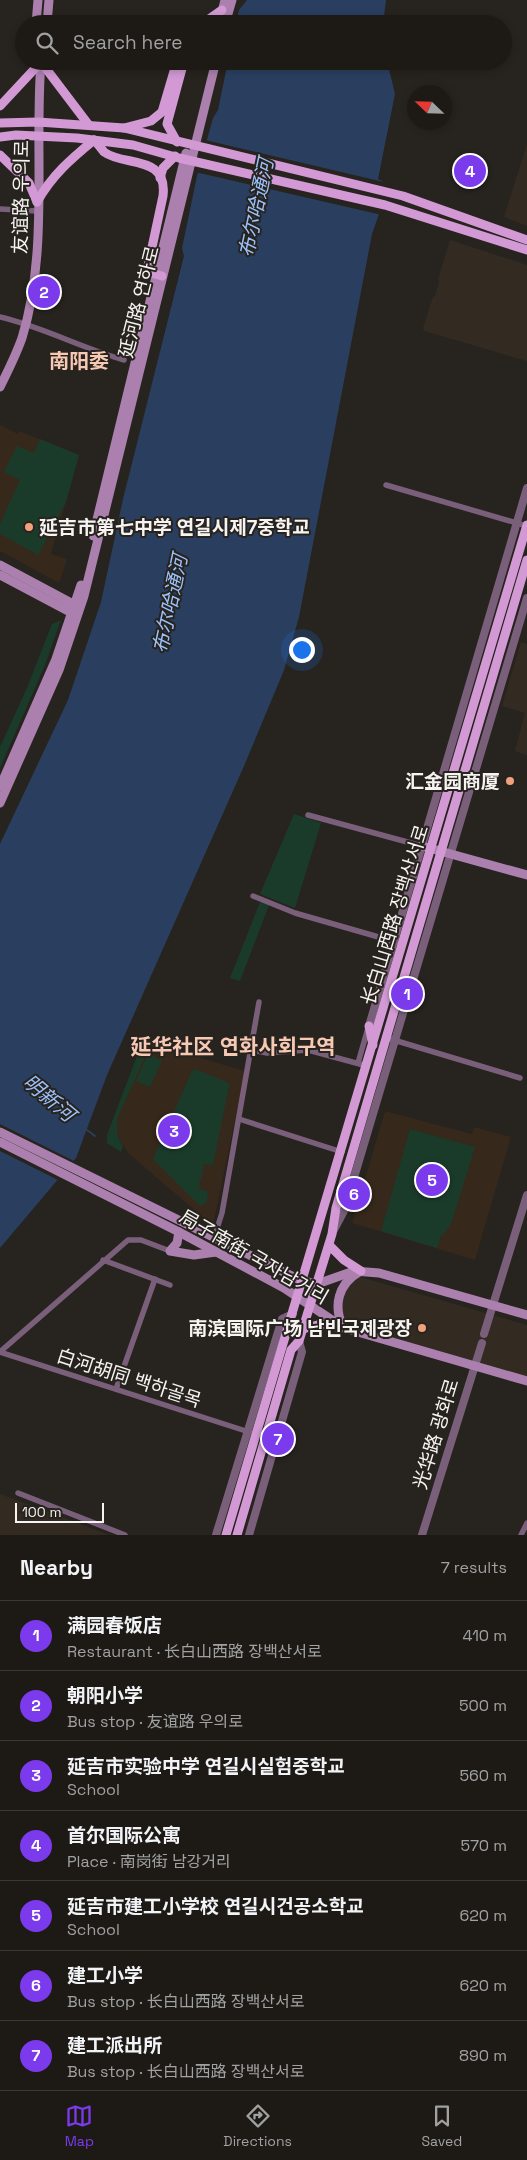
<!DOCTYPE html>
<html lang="en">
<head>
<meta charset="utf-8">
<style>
  body { margin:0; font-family:"Space Grotesk","Noto Sans SC","Noto Sans KR",sans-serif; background:#25231f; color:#f1f3f6 }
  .compass { position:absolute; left:407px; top:85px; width:45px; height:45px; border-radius:50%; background:#1d1a16; box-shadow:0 2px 8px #0003; rotate:293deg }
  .scale { position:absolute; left:15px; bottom:12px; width:89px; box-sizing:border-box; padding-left:5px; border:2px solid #f6f3f0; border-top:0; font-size:14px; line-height:18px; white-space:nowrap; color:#f6f3f0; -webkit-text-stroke:4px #27231e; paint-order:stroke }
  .you { position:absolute; left:301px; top:649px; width:18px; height:18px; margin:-12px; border:4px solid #fff; border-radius:50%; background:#1a73e8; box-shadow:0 0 0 8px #1a73e833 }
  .badge { display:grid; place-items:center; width:32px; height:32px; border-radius:50%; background:#7c3aed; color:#fff; font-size:16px; font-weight:700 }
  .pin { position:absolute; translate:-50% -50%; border:2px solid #fff; box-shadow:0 1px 5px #0006 }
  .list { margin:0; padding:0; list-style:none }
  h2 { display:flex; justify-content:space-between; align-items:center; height:65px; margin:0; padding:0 20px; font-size:21px }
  h2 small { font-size:16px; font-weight:400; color:#a0a1a1 }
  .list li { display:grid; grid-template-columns:32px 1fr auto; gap:15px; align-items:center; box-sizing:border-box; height:70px; padding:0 20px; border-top:1px solid #3b3835 }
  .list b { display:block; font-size:19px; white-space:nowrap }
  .list p { margin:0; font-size:16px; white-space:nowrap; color:#a0a1a1 }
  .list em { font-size:16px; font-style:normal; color:#a0a1a1 }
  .icon { flex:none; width:28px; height:28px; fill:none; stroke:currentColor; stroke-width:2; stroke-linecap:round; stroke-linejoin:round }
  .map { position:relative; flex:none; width:527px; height:1535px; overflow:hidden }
  .search { position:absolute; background:#1d1a16; box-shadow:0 2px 8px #0003; left:15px; right:15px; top:15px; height:55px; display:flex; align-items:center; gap:12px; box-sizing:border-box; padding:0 18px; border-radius:28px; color:#a0a1a1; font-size:19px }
  .sheet { height:555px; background:#1d1a16 }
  nav { display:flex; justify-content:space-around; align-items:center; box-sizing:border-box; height:70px; border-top:1px solid #3b3835; background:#1d1a16; font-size:14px; color:#a0a1a1 }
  nav a { display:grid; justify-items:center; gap:2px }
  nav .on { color:#7c3aed }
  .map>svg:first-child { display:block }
</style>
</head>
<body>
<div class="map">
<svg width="527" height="1535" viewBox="0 0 527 1535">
  <rect width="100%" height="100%" fill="#27231e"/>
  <g fill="#332b22">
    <polygon points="527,144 527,226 504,217"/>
    <polygon points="450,240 527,265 527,361 424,331 423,328 433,297 435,296 439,282 438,279"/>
    <polygon points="521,642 527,644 527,755 515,751 525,713 502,706"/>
    <polygon points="360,1277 527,1325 527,1378 348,1327 341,1313 342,1298 349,1286"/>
    <polygon points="0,1494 62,1517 109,1535 0,1535"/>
  </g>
  <g fill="#36281b">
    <polygon points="0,425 18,434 19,431 79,455 51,554 67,559 59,583 0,551"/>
    <polygon points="150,1043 245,1071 213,1226 128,1153 117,1135 117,1119"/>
    <polygon points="385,1111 472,1134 474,1127 511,1137 475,1260 352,1223"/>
  </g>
  <g fill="#1b3b2a">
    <polygon points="40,439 79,455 66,502 38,555 0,534 0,524 20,480 4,472 17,446 34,453"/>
    <polygon points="61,620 45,665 0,768 0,747 27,688 52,624"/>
    <polygon points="294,814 321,823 295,908 260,894"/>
    <polygon points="260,902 269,905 240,981 230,978"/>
    <polygon points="148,1050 117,1119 117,1135 123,1146 121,1152 107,1143 107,1135 137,1056"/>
    <polygon points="148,1054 162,1061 150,1087 136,1081"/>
    <polygon points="195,1069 227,1082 229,1086 213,1165 204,1164 201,1180 197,1180 200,1182 199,1189 208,1191 207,1202 200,1206 153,1159 192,1071"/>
    <polygon points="410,1129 475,1147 451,1224 443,1235 441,1235 437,1248 381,1231"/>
  </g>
  <g fill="#2a3f60">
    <polygon points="247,0 386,0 383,24 236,24 239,10"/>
    <polygon points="228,61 387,61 395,94 378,179 386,183 380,211 372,234 299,617 284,670 244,766 107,1075 76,1158 0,1248 0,844 68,700 101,602 123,499 184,256 182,248 197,176 213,118 218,110"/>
  </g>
  <g fill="#27231e">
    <polygon points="205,140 388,183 382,215 195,172"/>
    <polygon points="0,1124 76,1162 60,1181 0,1151"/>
  </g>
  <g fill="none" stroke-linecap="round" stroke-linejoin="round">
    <polyline stroke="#2a3f60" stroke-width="2" points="87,1130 95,1136"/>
    <g stroke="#7a5f7b" stroke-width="5.5">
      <polyline points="0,209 37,211"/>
      <path d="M0,317C43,327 81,348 124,360"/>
      <polyline points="386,485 527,526"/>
      <polyline points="308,815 422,846"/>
      <polyline points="253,896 295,913 396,942"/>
      <polyline points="387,1038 520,1078"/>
      <polyline points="251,1050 267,1053 308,1050 367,1066"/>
      <polyline points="358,1063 368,1028"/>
      <polyline points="239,1119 342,1152"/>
      <polyline points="214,1238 222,1213 259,1002"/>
      <polyline points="103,1260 170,1285"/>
      <polyline points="0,1352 249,1432"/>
      <polyline points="0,1352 128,1240 141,1240 170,1251"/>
      <polyline points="116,1389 155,1279"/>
      <polyline points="18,1493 125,1535"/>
      <polyline points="521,1535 527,1523"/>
    </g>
    <g stroke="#7a5f7b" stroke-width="8">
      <polyline points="369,1026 527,488"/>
      <polyline points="334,1230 344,1211 527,598"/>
      <polyline points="484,1334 527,1195"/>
      <polyline points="216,1535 282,1319 293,1314"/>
      <polyline points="249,1535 302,1352 299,1341"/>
      <polyline points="422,1535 482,1343"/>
    </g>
    <g stroke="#ac80ae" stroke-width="9">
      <polyline points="36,24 38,0"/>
      <polyline points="47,24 49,0"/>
      <polyline points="219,24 225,0"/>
      <polyline points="225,24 232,0"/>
      <path d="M0,387C8,371 16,355 22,338C49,251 34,152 41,61"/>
      <polyline points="93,536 186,153"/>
      <polyline points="0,565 75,605 78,610"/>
      <polyline points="0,575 72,613 77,612"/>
      <polyline points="0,787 56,659 81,585"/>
      <polyline points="0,803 59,670 84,596 216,61"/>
      <polyline points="422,846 527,875"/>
      <polyline points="0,1132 302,1281 317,1284 354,1271 379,1273 527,1315"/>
      <polyline points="0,1142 179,1232 284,1288 344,1328 527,1381"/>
      <polyline points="179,1232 177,1243 170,1251 194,1255 216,1252"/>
      <path d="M343,1327C333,1306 338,1284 359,1272"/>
    </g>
    <g stroke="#d299d5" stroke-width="9">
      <polyline points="202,24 222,10"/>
      <polyline points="0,106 41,62 88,124"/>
      <polyline points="0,123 38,122 124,128 403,196 527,240"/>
      <polyline points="124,128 151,121 162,112 177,61"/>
      <polyline points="0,137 16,135 77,138 133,145 179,158 385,205 527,250"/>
      <path d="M94,140C97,143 101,148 104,152C124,167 168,154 163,196L148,266L151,273L162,276"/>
      <polyline points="177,142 167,124 184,61"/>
      <polyline points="0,155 29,183 37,202"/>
      <polyline points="160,178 163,168 175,156"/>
      <path d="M37,202C52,175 71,159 94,140"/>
      <polyline points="369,1026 373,1045"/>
      <polyline points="329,1245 344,1260 361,1271"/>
      <polyline points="303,1329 321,1324 343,1328"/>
      <polyline points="226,1535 527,525"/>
      <polyline points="237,1535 291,1350 299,1341 332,1234 336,1208 527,560"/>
    </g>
  </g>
  <g fill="#f1a17d" stroke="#27231e" stroke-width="2">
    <circle cx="29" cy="527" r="5"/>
    <circle cx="510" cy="781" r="5"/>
    <circle cx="422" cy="1328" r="5"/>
  </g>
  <g text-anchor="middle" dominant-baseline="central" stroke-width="4" stroke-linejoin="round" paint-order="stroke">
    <g font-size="19" fill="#f6f3f0" stroke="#27231e">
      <text transform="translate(21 197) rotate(-89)">友谊路 우의로</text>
      <text transform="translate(139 302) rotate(-76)">延河路 연하로</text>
      <text transform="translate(395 915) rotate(-73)">长白山西路 장백산서로</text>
      <text transform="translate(254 1257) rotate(30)">局子南街 국자남거리</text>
      <text transform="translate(129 1378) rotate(18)">白河胡同 백하골목</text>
      <text transform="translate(436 1434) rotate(-73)">光华路 광화로</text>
    </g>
    <g font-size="19" font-weight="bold" fill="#f6f3f0" stroke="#27231e" text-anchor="end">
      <text x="39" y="527" text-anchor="start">延吉市第七中学 연길시제7중학교</text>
      <text x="500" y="781">汇金园商厦</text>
      <text x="412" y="1328">南滨国际广场 남빈국제광장</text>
    </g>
    <g font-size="20" font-style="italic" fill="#9bc1fb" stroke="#27231e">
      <text transform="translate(256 208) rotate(-78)">布尔哈通河</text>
      <text transform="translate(170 604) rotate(-78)">布尔哈通河</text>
      <text transform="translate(49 1098) rotate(40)">明新河</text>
    </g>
    <g font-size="20" font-weight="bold" fill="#f7c8b4" stroke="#27231e">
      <text x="79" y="361">南阳委</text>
    </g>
    <g font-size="21" font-weight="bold" fill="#f7c8b4" stroke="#27231e">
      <text x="233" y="1046">延华社区 연화사회구역</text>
    </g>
  </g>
</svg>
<svg class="compass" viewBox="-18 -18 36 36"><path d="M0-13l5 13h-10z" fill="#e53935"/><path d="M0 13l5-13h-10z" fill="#a0a1a1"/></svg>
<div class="scale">100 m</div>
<div class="you"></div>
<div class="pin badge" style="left:407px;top:994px">1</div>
<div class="pin badge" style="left:44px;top:292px">2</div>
<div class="pin badge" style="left:174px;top:1131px">3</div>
<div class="pin badge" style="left:470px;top:171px">4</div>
<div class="pin badge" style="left:432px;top:1180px">5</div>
<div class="pin badge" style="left:354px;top:1194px">6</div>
<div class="pin badge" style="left:278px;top:1439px">7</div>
<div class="search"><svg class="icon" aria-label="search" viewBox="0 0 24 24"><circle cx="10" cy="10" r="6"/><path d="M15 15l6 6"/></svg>Search here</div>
</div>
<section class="sheet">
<h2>Nearby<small>7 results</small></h2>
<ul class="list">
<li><span class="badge">1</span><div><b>满园春饭店</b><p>Restaurant · 长白山西路 장백산서로</p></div><em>410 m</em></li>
<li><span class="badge">2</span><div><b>朝阳小学</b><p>Bus stop · 友谊路 우의로</p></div><em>500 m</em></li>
<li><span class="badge">3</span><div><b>延吉市实验中学 연길시실험중학교</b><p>School</p></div><em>560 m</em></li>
<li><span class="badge">4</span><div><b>首尔国际公寓</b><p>Place · 南岗街 남강거리</p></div><em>570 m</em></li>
<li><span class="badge">5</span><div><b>延吉市建工小学校 연길시건공소학교</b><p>School</p></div><em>620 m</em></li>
<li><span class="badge">6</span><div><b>建工小学</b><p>Bus stop · 长白山西路 장백산서로</p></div><em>620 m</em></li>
<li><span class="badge">7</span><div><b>建工派出所</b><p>Bus stop · 长白山西路 장백산서로</p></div><em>890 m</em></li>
</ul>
</section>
<nav>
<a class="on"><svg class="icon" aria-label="map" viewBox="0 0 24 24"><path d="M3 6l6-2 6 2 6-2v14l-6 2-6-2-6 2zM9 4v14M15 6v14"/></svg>Map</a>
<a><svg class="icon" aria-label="directions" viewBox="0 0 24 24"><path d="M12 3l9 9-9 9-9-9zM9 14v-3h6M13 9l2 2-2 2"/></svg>Directions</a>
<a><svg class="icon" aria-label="saved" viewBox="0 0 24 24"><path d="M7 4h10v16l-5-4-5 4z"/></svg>Saved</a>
</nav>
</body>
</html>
